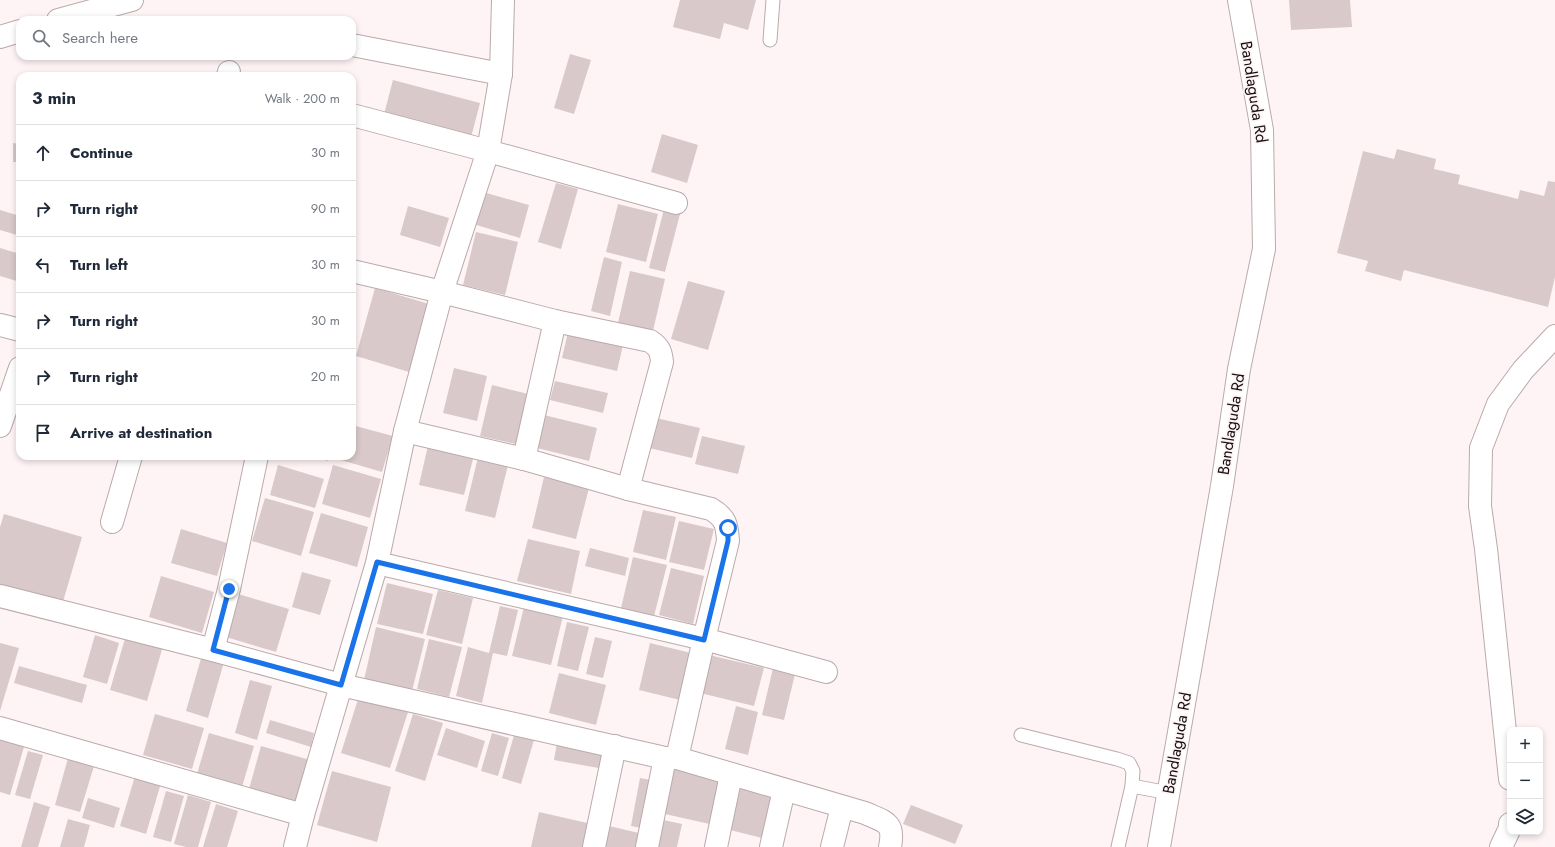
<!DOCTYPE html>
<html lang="en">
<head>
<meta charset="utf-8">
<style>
  body { margin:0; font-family:Jost,sans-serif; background:#f6f6f7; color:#1f2937 }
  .controls { position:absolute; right:12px; bottom:12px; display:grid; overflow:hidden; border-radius:8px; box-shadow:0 2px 6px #0003 }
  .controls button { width:36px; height:36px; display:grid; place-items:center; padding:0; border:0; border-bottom:1px solid #e0e1e3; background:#fff; color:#1f2937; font:20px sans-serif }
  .stop { position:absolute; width:12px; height:12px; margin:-9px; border:3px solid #1a73e8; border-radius:50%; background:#fff }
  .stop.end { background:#1a73e8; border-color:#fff; box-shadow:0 1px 4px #0008 }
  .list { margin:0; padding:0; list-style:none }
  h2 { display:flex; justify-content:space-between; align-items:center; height:52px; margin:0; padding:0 16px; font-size:17px }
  h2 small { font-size:13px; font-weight:400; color:#747a83 }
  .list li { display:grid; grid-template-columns:26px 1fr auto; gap:12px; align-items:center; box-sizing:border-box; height:56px; padding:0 16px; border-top:1px solid #e0e1e3 }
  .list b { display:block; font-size:15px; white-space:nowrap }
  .list em { font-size:13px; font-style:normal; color:#747a83 }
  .icon { flex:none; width:22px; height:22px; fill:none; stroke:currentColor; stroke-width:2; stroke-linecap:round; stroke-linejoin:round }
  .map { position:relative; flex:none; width:1555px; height:847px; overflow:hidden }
  .search { position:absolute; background:#fff; box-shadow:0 2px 6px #0003; left:16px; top:16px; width:340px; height:44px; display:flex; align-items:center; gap:10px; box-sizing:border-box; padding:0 14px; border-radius:12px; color:#747a83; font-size:15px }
  .panel { position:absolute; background:#fff; box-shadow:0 2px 6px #0003; left:16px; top:72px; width:340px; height:388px; border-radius:12px }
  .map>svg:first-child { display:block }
</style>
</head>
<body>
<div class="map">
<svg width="1555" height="847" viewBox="0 0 1555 847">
  <rect width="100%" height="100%" fill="#fff4f5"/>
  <g fill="#d9c9ca">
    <polygon points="680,0 756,0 748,30 724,23 720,39 673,27"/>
    <polygon points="1289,0 1350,0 1352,27 1291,30"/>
    <polygon points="570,54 591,60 574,114 554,108"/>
    <polygon points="393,80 480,103 469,145 382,122"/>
    <rect x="16" y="104" width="4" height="35"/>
    <polygon points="662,134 698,145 687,183 651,172"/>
    <polygon points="13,143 20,144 20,162 13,162"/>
    <polygon points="1397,149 1436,159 1434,169 1460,175 1458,184 1518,199 1520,190 1544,196 1548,181 1555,182 1555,277 1548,307 1404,270 1401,281 1365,271 1368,261 1337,253 1363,151 1394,159"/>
    <polygon points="556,183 578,189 561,249 538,242"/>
    <polygon points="483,192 529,205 520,238 473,224"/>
    <polygon points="618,204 658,214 646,262 606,252"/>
    <polygon points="408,206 449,218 440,247 400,235"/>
    <polygon points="664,209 680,214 665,272 649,268"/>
    <polygon points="0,210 20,216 20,236 0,230"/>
    <polygon points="476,232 518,242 505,295 463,285"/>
    <polygon points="0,248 20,254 20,282 0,276"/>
    <polygon points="604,257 622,262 610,316 591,311"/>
    <polygon points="630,271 665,279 652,335 617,327"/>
    <polygon points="688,281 725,291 708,350 671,339"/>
    <polygon points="375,288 429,304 409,372 356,356"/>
    <polygon points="568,332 623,345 617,371 562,358"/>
    <polygon points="454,368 487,376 477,421 443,413"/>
    <polygon points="555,381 608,393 603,413 550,400"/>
    <polygon points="492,385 528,394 516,444 480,436"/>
    <polygon points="544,415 597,428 589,461 537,448"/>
    <polygon points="656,418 700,428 692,458 649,448"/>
    <polygon points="352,425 393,436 382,472 334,458 335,456 352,456"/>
    <polygon points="702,436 745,446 738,474 695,464"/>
    <polygon points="429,441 475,451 464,495 419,485"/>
    <polygon points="313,456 330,456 328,461"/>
    <polygon points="478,457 508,465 495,518 465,511"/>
    <polygon points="278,465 324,479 315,508 270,495"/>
    <polygon points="333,465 381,479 370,518 322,504"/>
    <polygon points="544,477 589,488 576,539 532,528"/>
    <polygon points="265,498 314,512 301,556 252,541"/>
    <polygon points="643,510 676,517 666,560 633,552"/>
    <polygon points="321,513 368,527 357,567 309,553"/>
    <polygon points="4,514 82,537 62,605 0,587 0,527"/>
    <polygon points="679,521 714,529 704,570 669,562"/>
    <polygon points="181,529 227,543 217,576 171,563"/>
    <polygon points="528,539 580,551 571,594 517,581"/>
    <polygon points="590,548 629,558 625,576 585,566"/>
    <polygon points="633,557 667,565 654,616 621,608"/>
    <polygon points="671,568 704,576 693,624 659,615"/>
    <polygon points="302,572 331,580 320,615 292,607"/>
    <polygon points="161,576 214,592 202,633 149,617"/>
    <polygon points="387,583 433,594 423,634 377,624"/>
    <polygon points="438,590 473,598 462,644 426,635"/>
    <polygon points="238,594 289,609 276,652 226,637"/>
    <polygon points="500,606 518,610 507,656 493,653 482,703 456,696 468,647 489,653"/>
    <polygon points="524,607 563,616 551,665 512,656"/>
    <polygon points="567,622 589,627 578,671 557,666"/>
    <polygon points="376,627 425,639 412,691 364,680"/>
    <polygon points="95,635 119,643 107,684 83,677"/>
    <polygon points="126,635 163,646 147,701 110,690"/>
    <polygon points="595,637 612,641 603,678 586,674"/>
    <polygon points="429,639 462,647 449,697 417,689"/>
    <polygon points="0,643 19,648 0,711"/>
    <polygon points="650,643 691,653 680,700 639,690"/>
    <polygon points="202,655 224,662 208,718 186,711"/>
    <polygon points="709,655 764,668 754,706 700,693"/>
    <polygon points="19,666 87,685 82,703 14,683"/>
    <polygon points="773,668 795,674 784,720 762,715"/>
    <polygon points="559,673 606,685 596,725 549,713"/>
    <polygon points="250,680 272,686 257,740 235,733"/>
    <polygon points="359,696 408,712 390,768 341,753"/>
    <polygon points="736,706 758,712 748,755 725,749"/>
    <polygon points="155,714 204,728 192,769 143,755"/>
    <polygon points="413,714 443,723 425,781 395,771"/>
    <polygon points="270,720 314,733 311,747 266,733"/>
    <polygon points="446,728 485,741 477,768 437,755"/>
    <polygon points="0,733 26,740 10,795 0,792"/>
    <polygon points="209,733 254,746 242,787 197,774"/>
    <polygon points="492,733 509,738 498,776 481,771"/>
    <polygon points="514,735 534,740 521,784 502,778"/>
    <polygon points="557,743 607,752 604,769 554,760"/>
    <polygon points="261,746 310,760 297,803 249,789"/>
    <polygon points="28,751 43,755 30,799 15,795"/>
    <polygon points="68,758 94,766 80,812 55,805"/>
    <polygon points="667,765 724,778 714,825 656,812"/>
    <polygon points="332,771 391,787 377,842 317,825"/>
    <polygon points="135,776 161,783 146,834 120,826"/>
    <polygon points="640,778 656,781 646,829 631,826"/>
    <polygon points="742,782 777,790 766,839 730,830"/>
    <polygon points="166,791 184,796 171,842 153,837"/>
    <polygon points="188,795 211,802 198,847 186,847 174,844"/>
    <polygon points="88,798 120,808 114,828 82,818"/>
    <polygon points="34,802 50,807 38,847 21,847"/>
    <polygon points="216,804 238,811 227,847 203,847"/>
    <polygon points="911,805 963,825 955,844 903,824"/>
    <polygon points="539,812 596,825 591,847 531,847"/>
    <polygon points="654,818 682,824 677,847 648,847"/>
    <polygon points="68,819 90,825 84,847 60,847"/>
    <polygon points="605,825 643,834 641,847 600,847"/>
  </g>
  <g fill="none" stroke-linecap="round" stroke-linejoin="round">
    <g stroke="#baaaab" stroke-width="15">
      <g id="lane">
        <polyline points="770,40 773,0"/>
        <polyline points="1021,735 1117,759 1129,763 1133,771 1132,786 1118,847"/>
        <polyline points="1132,786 1169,793"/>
      </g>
    </g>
    <g stroke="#baaaab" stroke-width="24">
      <g id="street">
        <polyline points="503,0 501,74 488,151 676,203"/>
        <polyline points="58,20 132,0"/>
        <polyline points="0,37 20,31"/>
        <polyline points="352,45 501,74"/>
        <polyline points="228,76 229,72"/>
        <polyline points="352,271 442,292 555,321"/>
        <polyline points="0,325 20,330"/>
        <polyline points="0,426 20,368"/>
        <path d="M405,431L524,459L628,489L711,509C726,518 727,525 728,541L704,639L677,758"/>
        <path d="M524,459L555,321L650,341C659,347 661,351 662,362L628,489"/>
        <polyline points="112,522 131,456"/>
        <polyline points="377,563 704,639 826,672"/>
        <path d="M0,596L213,650L341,685L665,758H677L865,813C885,822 895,822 890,847"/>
        <polyline points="213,650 229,589 257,456"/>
        <polyline points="0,728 303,815"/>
        <polyline points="1510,779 1486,549 1480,506 1481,448 1498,404 1523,370 1555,336"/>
        <polyline points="295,847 303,815 377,563 405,431 442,292 488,151 352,115"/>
        <polyline points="594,847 615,746"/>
        <polyline points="647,847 665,758"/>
        <polyline points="716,847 731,775"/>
        <polyline points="771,847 784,790"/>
        <polyline points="832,847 842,807"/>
        <polyline points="1501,847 1510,828 1510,824"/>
      </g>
    </g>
    <g stroke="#baaaab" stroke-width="24">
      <polyline id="secondary" points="1159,847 1222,486 1239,369 1264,249 1262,130 1239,0"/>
    </g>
    <use href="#lane" stroke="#fff" stroke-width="13"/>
    <use href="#street" stroke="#fff" stroke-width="22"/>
    <use href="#secondary" stroke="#fff" stroke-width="22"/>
  </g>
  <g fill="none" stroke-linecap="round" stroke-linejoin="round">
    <polyline stroke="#1a73e8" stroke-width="5" points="229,589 213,650 341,685 377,562 704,640 728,541 728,528"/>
  </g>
  <g text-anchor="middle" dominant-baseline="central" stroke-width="3.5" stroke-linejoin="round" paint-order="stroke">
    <g font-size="16" fill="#161011" stroke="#fff4f5">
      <text transform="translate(1254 92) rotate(81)">Bandlaguda Rd</text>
      <text transform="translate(1231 424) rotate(-81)">Bandlaguda Rd</text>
      <text transform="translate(1177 743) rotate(-80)">Bandlaguda Rd</text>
    </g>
  </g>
</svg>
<div class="controls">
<button>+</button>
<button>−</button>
<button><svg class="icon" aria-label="layers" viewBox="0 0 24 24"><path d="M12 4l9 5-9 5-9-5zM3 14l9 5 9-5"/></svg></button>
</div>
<div class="stop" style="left:728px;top:528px"></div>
<div class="stop end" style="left:229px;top:589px"></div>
<div class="search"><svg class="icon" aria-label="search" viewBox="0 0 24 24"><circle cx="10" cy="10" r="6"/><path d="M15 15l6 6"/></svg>Search here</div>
<section class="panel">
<h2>3 min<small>Walk · 200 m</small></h2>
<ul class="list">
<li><svg class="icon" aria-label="ahead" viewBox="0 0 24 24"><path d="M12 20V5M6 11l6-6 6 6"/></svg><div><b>Continue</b></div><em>30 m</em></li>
<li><svg class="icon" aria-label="right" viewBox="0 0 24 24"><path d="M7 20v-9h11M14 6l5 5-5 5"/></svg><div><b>Turn right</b></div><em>90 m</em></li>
<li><svg class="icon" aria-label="left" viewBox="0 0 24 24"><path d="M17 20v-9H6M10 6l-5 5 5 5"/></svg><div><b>Turn left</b></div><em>30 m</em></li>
<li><svg class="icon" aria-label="right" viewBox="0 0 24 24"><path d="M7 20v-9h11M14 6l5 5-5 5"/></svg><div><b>Turn right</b></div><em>30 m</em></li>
<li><svg class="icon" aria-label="right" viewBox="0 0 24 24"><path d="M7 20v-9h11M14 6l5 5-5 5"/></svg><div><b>Turn right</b></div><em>20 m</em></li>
<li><svg class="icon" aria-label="arrive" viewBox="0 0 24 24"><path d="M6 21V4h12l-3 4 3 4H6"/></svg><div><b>Arrive at destination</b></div></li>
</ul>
</section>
</div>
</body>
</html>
